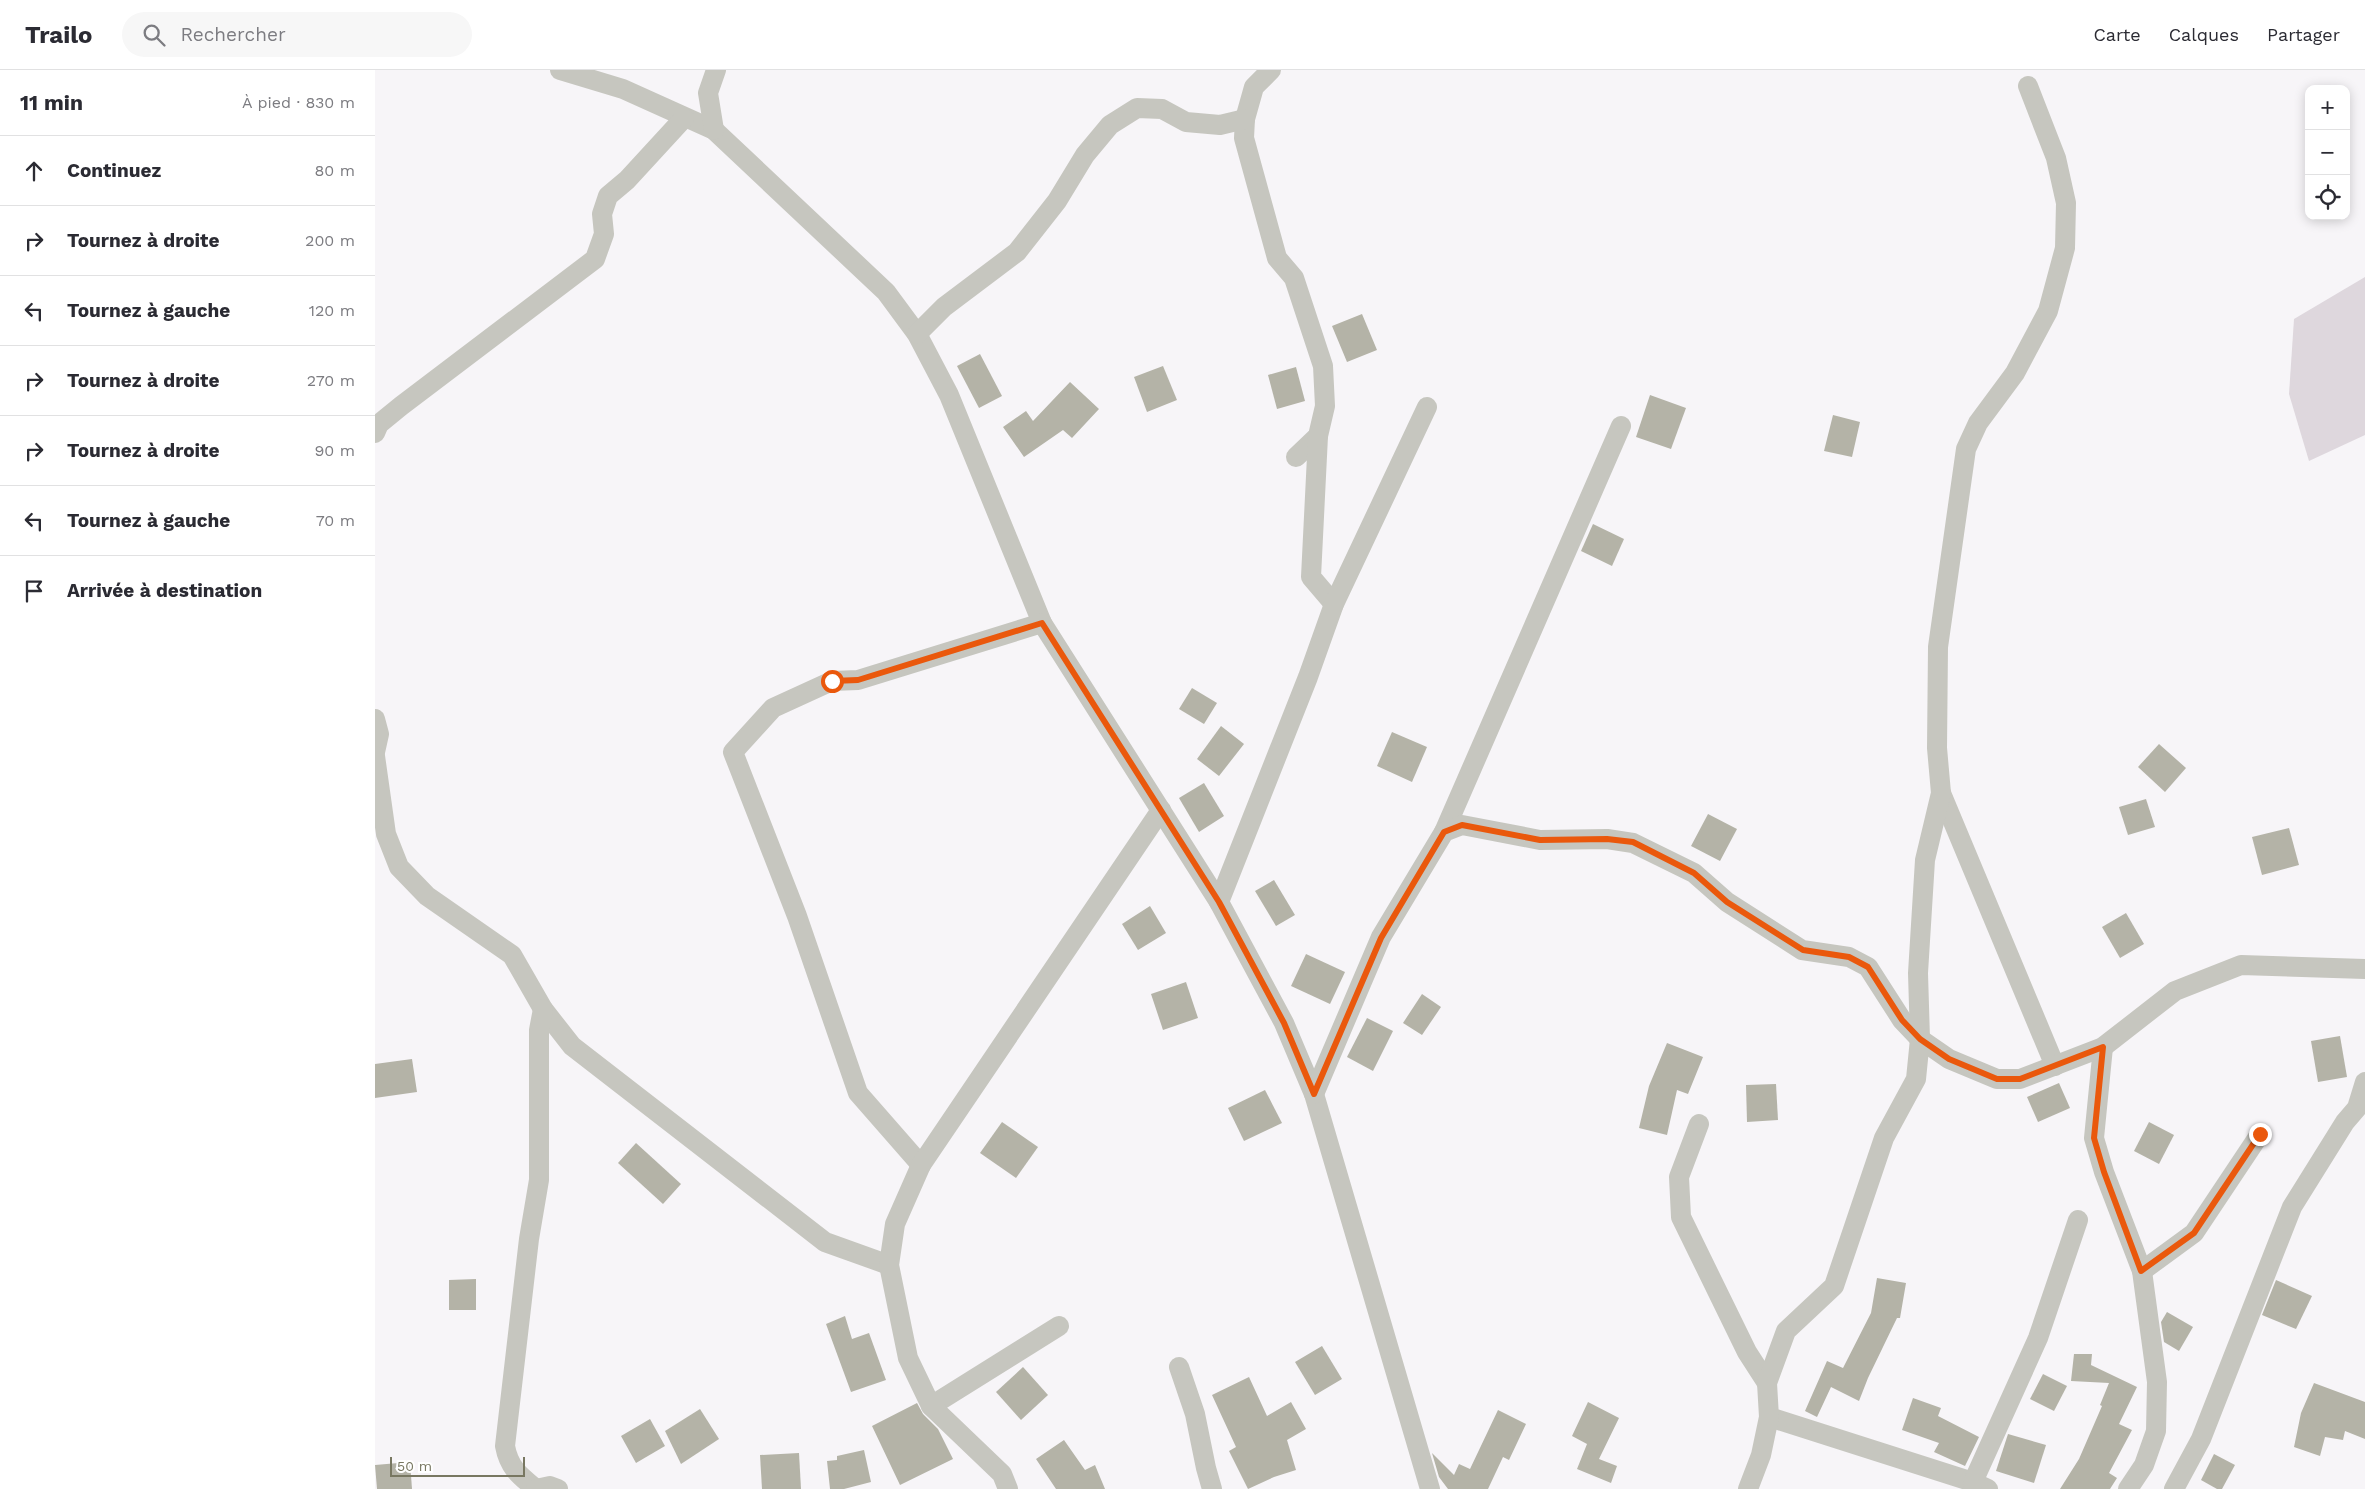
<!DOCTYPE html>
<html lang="fr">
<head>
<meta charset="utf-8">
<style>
  body { margin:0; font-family:"Work Sans",sans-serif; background:#f7f7f7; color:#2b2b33 }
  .controls { position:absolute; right:15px; top:15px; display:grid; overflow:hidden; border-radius:10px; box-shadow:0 2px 12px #0003 }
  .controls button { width:45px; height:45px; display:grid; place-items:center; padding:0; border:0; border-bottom:1px solid #e1e1e2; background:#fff; color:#2b2b33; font:25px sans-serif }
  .scale { position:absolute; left:15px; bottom:12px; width:135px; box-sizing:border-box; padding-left:5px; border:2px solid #787761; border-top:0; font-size:14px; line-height:18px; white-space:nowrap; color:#787761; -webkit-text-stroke:4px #fff; paint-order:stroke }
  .stop { position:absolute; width:15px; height:15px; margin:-11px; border:4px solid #ea580c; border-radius:50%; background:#fff }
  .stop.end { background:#ea580c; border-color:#fff; box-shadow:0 1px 5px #0008 }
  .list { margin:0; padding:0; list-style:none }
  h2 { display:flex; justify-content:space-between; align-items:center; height:65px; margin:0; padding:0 20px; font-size:21px }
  h2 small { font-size:16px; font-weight:400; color:#7c7c81 }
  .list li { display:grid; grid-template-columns:32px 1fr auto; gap:15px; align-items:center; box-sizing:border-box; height:70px; padding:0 20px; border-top:1px solid #e1e1e2 }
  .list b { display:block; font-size:19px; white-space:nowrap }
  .list em { font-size:16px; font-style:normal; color:#7c7c81 }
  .icon { flex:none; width:28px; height:28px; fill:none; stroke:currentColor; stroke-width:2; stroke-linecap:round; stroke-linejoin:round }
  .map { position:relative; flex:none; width:1990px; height:1419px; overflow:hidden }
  header { display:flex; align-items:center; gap:30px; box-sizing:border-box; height:70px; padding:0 25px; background:#fff; border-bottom:1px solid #e1e1e2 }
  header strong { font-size:24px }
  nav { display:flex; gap:28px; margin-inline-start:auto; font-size:18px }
  .search { width:350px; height:45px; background:#f7f7f7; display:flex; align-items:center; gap:12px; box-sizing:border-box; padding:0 18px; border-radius:28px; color:#7c7c81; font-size:19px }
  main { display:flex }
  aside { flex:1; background:#fff }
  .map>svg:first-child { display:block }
</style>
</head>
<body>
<header>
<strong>Trailo</strong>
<div class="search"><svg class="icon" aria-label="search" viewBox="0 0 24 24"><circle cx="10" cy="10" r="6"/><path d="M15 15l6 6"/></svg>Rechercher</div>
<nav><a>Carte</a><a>Calques</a><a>Partager</a></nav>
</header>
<main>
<aside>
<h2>11 min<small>À pied · 830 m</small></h2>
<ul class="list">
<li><svg class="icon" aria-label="ahead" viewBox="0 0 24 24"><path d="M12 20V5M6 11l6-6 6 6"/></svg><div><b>Continuez</b></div><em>80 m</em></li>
<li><svg class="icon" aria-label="right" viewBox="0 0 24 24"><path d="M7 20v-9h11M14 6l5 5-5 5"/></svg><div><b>Tournez à droite</b></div><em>200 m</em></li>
<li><svg class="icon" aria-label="left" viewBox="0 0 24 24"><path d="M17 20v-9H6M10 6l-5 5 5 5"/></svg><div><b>Tournez à gauche</b></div><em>120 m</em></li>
<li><svg class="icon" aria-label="right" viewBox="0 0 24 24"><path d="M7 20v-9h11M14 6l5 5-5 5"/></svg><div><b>Tournez à droite</b></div><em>270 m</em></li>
<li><svg class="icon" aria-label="right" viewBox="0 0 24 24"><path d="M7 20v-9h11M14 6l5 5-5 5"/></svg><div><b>Tournez à droite</b></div><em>90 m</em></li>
<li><svg class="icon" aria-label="left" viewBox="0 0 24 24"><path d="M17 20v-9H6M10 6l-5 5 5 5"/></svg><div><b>Tournez à gauche</b></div><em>70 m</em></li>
<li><svg class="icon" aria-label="arrive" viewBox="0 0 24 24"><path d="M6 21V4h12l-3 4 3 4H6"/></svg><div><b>Arrivée à destination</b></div></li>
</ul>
</aside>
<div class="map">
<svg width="1990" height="1419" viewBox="0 0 1990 1419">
  <rect width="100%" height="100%" fill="#f7f5f8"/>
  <polygon fill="#ded7dd" points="1990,207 1990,365 1934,391 1914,324 1919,249"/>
  <g fill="#b4b3a7">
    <polygon points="987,244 1002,280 972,292 957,256"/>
    <polygon points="605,284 627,326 604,338 582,296"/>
    <polygon points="788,296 802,330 772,342 759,307"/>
    <polygon points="921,297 930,331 902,339 893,305"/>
    <polygon points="695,312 724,339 697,368 688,360 649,387 628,357 651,341 658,351"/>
    <polygon points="1275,325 1311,338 1296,379 1261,367"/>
    <polygon points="1458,345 1485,352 1477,387 1449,381"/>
    <polygon points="1218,454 1249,469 1237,496 1206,481"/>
    <polygon points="817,618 842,633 829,654 804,639"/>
    <polygon points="846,656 869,674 844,706 822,689"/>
    <polygon points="1017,662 1052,677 1037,712 1002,696"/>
    <polygon points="1784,674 1811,698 1790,722 1763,697"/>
    <polygon points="829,713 849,746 824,762 804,728"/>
    <polygon points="1771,729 1780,757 1753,765 1744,737"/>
    <polygon points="1333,744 1362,759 1345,791 1316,776"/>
    <polygon points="1914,758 1924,795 1887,805 1877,767"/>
    <polygon points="899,810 920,845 901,856 880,821"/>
    <polygon points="775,836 791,863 763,880 747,854"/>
    <polygon points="1751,843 1769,874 1745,888 1727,857"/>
    <polygon points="931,884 970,902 955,934 916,916"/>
    <polygon points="811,912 823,948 788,960 776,924"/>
    <polygon points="1047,924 1066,937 1047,965 1028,953"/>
    <polygon points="992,948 1018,961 998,1001 972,987"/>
    <polygon points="1965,966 1972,1007 1943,1012 1936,971"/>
    <polygon points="1292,973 1328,987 1313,1024 1302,1020 1292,1065 1264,1058 1274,1016"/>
    <polygon points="37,989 42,1022 0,1028 0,994"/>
    <polygon points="1684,1013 1695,1038 1663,1052 1652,1027"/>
    <polygon points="1401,1014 1403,1050 1372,1052 1371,1015"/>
    <polygon points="890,1020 907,1053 869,1071 853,1038"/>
    <polygon points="627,1052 663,1077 641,1108 605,1083"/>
    <polygon points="1774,1052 1799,1065 1784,1094 1759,1081"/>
    <polygon points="261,1073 306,1114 288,1134 243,1093"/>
    <polygon points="1502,1208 1531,1213 1525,1248 1522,1248 1493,1308 1484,1331 1456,1317 1442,1347 1430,1341 1452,1291 1468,1298 1496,1243"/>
    <polygon points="101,1209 101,1240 74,1240 74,1210"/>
    <polygon points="1901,1210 1937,1226 1921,1259 1887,1245"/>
    <polygon points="1792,1242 1818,1257 1804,1281 1789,1272 1786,1252"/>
    <polygon points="470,1246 477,1269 494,1263 511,1310 476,1322 451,1254"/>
    <polygon points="947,1276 967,1309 940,1325 920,1292"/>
    <polygon points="1699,1284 1717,1284 1716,1295 1762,1317 1744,1354 1757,1360 1734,1403 1742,1408 1735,1419 1685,1419 1704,1389 1727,1336 1725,1335 1734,1313 1696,1311"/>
    <polygon points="648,1297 673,1325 646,1350 621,1322"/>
    <polygon points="1668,1304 1692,1316 1679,1341 1655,1329"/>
    <polygon points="874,1307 892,1346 916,1332 931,1359 912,1370 921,1400 899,1407 873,1419 854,1381 861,1377 837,1325"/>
    <polygon points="1939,1313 1990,1332 1990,1369 1970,1361 1968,1370 1950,1367 1945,1386 1919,1377 1926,1343"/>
    <polygon points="1538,1328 1566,1338 1563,1346 1604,1367 1590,1396 1559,1382 1564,1373 1527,1360"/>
    <polygon points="1213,1332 1244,1348 1224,1389 1242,1396 1236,1413 1202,1399 1212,1374 1197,1366"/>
    <polygon points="542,1333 548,1344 563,1359 578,1389 525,1415 497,1356"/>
    <polygon points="325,1339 344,1369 306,1394 290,1361"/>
    <polygon points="1123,1340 1151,1354 1134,1390 1128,1387 1113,1419 1073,1419 1064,1407 1057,1383 1079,1405 1084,1394 1095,1399"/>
    <polygon points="275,1349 290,1376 261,1393 246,1366"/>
    <polygon points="1633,1364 1671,1375 1659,1413 1621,1401"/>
    <polygon points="689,1370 710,1400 720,1395 730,1419 681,1419 661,1389"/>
    <polygon points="489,1380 496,1412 469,1419 455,1419 452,1391 462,1390 462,1386"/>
    <polygon points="424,1383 426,1419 387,1419 385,1385"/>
    <polygon points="1839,1384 1860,1395 1847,1419 1842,1419 1826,1410"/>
    <polygon points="35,1392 37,1419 2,1419 0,1395"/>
  </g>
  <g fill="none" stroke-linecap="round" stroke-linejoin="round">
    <g stroke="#c6c6bf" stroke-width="20">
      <polyline points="185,0 248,19 339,60 511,222 542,264 574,325 667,553 844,832 909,953 939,1024 1055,1419"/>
      <polyline points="896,0 879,17 870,49 869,68 902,188 919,208 948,296 950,336 943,366 921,387"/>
      <polyline points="339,60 333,23 341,0"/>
      <polyline points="542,264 569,237 642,182 682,131 710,85 735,55 762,38 787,39 811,52 845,55 870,49"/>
      <polyline points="0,363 4,354 26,336 220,189 229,164 227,144 233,126 252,110 309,48"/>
      <polyline points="943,366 936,507 959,534"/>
      <polyline points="0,649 4,664 0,682"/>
      <polyline points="0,686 11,764 24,797 52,826 137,885 168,939 197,976 450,1172 514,1195"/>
      <polyline points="1566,723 1680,996"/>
      <polyline points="1069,762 1246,356"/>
      <polyline points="844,832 933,607 959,534 1052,337"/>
      <polyline points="1728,977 1719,1068 1729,1102 1767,1201 1782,1312 1781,1361 1769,1395 1753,1419"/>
      <polyline points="939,1024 1006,867 1069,762 1087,755 1165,770 1232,769 1258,773 1319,803 1352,832 1427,880 1474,887 1493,897 1527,950 1545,969 1574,989 1622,1009 1645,1009 1728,977 1800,921 1866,895 1990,899"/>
      <polyline points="1324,1054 1304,1107 1306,1147 1372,1282 1392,1313"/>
      <polyline points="546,1095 483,1023 422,846 358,682 398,638 457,611 483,610 667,553"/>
      <polyline points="1767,1201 1819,1163 1885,1064"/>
      <polyline points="804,1297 820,1344 831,1398 837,1419"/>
      <polyline points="556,1336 684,1256"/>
      <polyline points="1394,1347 1598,1412 1613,1419"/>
      <polyline points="1598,1412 1663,1268 1703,1150"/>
      <path d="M161,1419C145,1406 134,1398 130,1376L154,1169L164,1110V960L168,939"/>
      <polyline points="161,1419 175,1416 183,1419"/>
      <polyline points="633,1419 627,1404 556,1336 533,1288 514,1195 520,1154 546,1095 786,740"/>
      <polyline points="1373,1419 1386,1385 1394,1347 1392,1313 1411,1261 1459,1216 1509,1068 1541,1009 1545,969 1543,903 1550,790 1566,723 1562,678 1563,577 1591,379 1603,353 1640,303 1673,241 1690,178 1691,133 1681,88 1653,16"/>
      <polyline points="1799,1419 1826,1369 1917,1137 1970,1052 1982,1038 1990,1012"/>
    </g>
  </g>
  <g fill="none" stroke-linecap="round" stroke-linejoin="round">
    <polyline stroke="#ea580c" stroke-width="6" points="457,611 483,610 667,553 844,832 909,953 939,1024 1006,868 1069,762 1087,755 1165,770 1232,769 1258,772 1319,803 1352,832 1428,880 1474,887 1493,897 1527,950 1545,969 1574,989 1622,1009 1645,1009 1728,977 1719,1068 1729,1102 1766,1201 1819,1163 1885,1064"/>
  </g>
</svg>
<div class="controls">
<button>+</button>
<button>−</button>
<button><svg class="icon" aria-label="locate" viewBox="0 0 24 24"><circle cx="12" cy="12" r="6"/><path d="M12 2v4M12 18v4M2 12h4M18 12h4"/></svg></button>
</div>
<div class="scale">50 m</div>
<div class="stop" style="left:457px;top:611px"></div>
<div class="stop end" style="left:1885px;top:1064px"></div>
</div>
</main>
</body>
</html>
